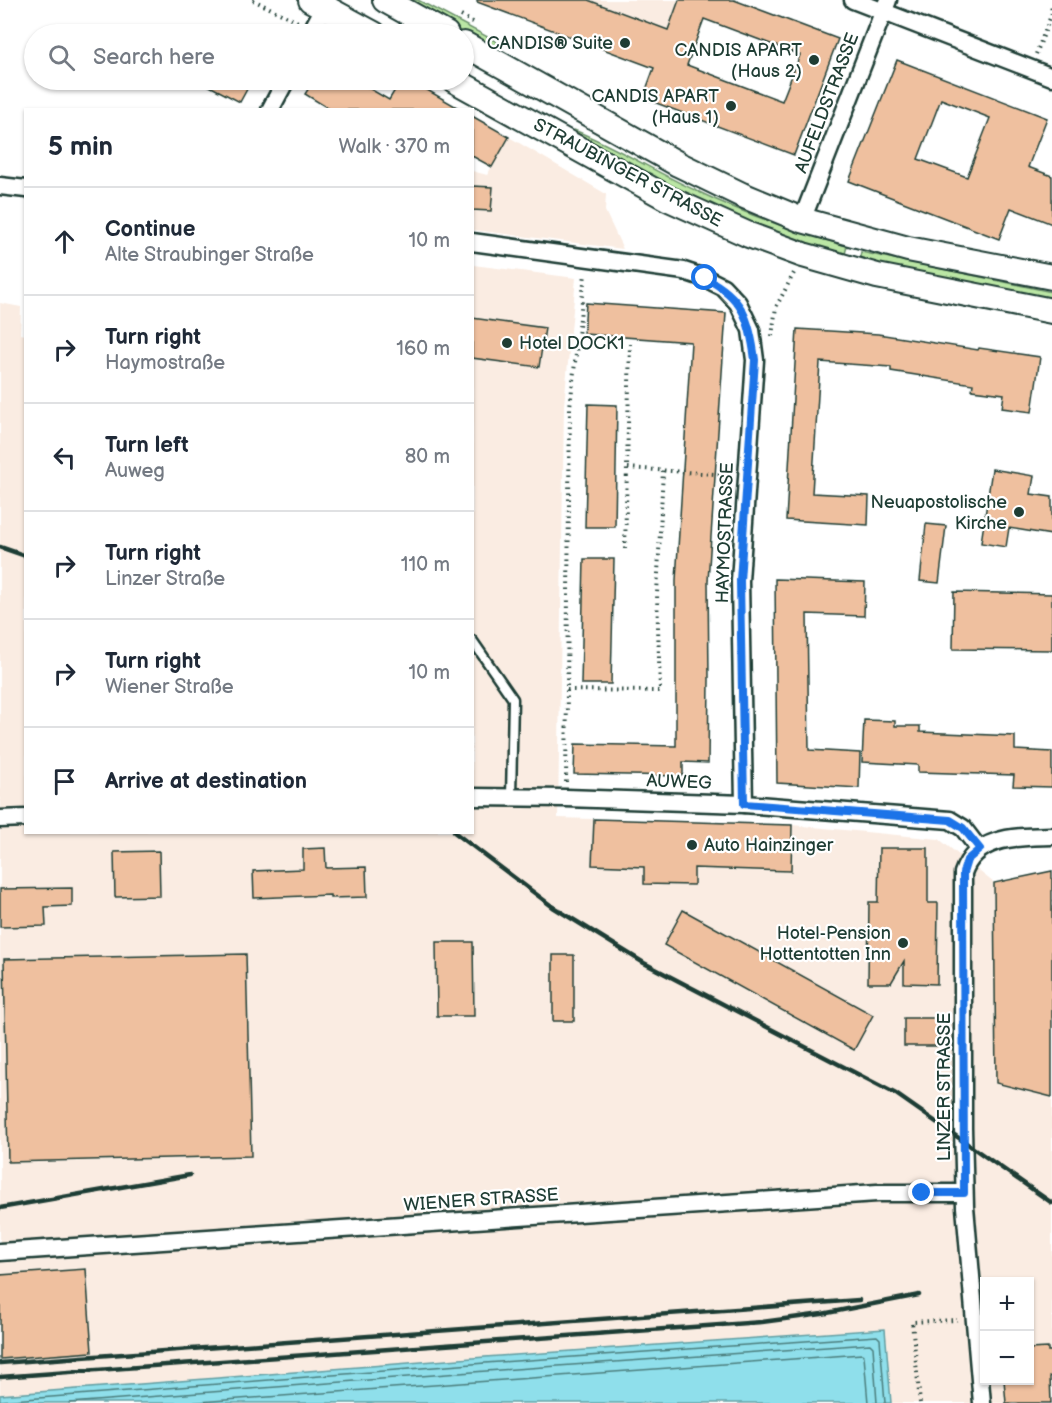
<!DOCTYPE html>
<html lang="en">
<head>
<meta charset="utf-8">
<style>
  body { margin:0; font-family:"Balsamiq Sans",sans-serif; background:#f6f6f7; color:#1f2937 }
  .controls { position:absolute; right:18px; bottom:18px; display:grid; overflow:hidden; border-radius:0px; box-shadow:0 2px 4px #0004 }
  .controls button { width:54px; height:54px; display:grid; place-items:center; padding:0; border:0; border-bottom:2px solid #e0e1e3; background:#fff; color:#1f2937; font:30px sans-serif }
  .stop { position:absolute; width:18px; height:18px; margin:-14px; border:4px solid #1a73e8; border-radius:50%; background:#fff }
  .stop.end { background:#1a73e8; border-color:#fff; box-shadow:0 2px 6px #0008 }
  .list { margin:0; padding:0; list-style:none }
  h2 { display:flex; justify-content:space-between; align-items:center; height:78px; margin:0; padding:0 24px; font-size:26px }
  h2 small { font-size:20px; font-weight:400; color:#747a83 }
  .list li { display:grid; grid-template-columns:39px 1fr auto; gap:18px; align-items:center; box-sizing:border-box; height:108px; padding:0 24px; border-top:2px solid #e0e1e3 }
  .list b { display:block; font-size:22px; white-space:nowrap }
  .list p { margin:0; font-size:20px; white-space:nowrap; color:#747a83 }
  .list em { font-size:20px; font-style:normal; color:#747a83 }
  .icon { flex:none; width:33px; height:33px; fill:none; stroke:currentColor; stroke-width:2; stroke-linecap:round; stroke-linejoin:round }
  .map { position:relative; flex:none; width:1052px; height:1403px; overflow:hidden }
  .search { position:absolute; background:#fff; box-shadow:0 2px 4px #0004; left:24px; top:24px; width:450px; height:66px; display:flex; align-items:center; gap:15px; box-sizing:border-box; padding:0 21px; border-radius:33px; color:#747a83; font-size:22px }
  .panel { position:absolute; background:#fff; box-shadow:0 2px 4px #0004; left:24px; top:108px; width:450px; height:726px; border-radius:0px }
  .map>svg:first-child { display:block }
</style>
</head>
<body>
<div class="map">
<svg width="1052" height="1403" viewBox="0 0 1052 1403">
  <rect width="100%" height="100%" fill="#fff"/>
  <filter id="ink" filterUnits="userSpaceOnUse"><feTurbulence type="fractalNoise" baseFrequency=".0167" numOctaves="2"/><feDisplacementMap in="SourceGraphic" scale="12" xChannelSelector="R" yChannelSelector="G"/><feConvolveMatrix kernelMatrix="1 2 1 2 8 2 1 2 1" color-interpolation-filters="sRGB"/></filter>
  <g filter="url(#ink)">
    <g fill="#faece2" fill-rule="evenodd">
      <polygon points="588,0 679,0 668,30"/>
      <polygon points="509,137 606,194 605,211 623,249 473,230 472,171 487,175"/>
      <path d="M473,265L576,278L564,405L558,818L792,825L939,839L994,883L1052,871V1403H891L884,1329L485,1357L0,1395V303L21,307L20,334L26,335V832H472ZM984,1282H1030V1380H984Z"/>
    </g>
    <g fill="#bae6a4" stroke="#6c926c" stroke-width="1.5">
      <polygon points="412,0 418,0 499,43 494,51 410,3"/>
      <path d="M574,130C617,147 655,172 697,191C745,214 796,232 847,246L844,258L717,212L571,135Z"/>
      <polygon points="861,252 1052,292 1052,302 859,261"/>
    </g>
    <polygon fill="#8fdfeb" stroke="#629ea2" stroke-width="1.5" points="885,1329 891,1403 0,1403 0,1395 485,1357"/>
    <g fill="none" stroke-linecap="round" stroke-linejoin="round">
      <g stroke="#4c7e7d" stroke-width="1.5">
        <polyline points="0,1401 485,1363 877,1336 880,1339 885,1403"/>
        <polyline points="69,1403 486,1371 870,1344 873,1347 877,1403"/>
        <polyline points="185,1403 862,1354 864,1356 868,1403"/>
      </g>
    </g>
    <g fill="#efc09f" stroke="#1f3d34" stroke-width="1.5" fill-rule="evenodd">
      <path d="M477,0H588L668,30L679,0H734L838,39L794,155L643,98L654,68L477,2ZM704,19L800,55L782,101L687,65Z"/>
      <path d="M897,60L1047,118L1028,167L1052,176V224L1011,208L999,239L849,181ZM941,99L990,118L967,177L918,159Z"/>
      <polygon points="198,80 252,80 240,102"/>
      <polygon points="314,80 355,80 389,100 401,80 410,80 462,110 331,110 305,94"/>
      <polygon points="472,116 509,137 492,167 472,156"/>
      <polygon points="472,186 493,187 491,211 472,210"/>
      <polygon points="586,303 726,313 708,581 709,679 708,763 683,762 683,776 574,774 575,744 676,746 676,580 691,342 584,334"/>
      <polygon points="472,318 545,328 539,367 472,358"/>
      <polygon points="797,329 878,334 978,350 979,348 1040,357 1032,412 1002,408 1004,394 972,390 973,384 891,371 891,367 820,362 812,493 869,496 868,525 786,520"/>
      <polygon points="588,404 617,405 615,527 585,527"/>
      <polygon points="992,469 1034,476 1031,494 1052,497 1052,535 1009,528 1006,547 981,543"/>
      <polygon points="926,524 946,526 939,583 920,581"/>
      <polygon points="584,559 614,559 611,684 581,684"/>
      <polygon points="775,579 865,582 864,616 807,614 809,750 860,753 859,788 777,783"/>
      <polygon points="954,592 1052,594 1052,650 953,649"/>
      <polygon points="864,720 895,721 895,726 920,726 920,732 1015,736 1015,750 1052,752 1052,787 1013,786 1014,775 918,772 918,765 862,762"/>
      <polygon points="594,819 792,825 791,871 694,868 694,885 644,884 644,867 592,865"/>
      <polygon points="325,848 326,868 366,867 367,897 330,898 330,895 254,898 253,871 303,869 303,849"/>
      <polygon points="879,848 928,848 928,903 938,903 937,984 904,983 904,961 891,983 868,983 869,902 878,902"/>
      <polygon points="159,851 160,896 115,897 114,852"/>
      <polygon points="1052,871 1052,1097 996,1083 994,883"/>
      <polygon points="72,888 72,906 45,907 46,926 0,927 0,889"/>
      <polygon points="683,910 873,1015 854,1050 664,945"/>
      <polygon points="436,942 473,942 474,1016 437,1016"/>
      <polygon points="246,954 251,1156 8,1162 4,959"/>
      <rect x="553" y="955" width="21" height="66"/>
      <rect x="904" y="1018" width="33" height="28"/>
      <polygon points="86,1269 92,1352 0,1359 0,1275"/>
      <polygon points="1048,1348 1048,1351 1052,1351 1052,1376 1050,1377 1051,1403 1006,1403 1004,1380 1029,1380 1029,1349"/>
    </g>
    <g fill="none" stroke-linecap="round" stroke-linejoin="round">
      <g stroke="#1f3d34" stroke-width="13">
        <polyline id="lane" points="472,640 513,699 511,797"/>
      </g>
      <g stroke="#1f3d34" stroke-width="21">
        <g id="street">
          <polyline points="853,0 1052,77"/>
          <polyline points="310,34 328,0"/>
          <polyline points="270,110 286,80"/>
          <polyline points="0,186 26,189"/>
          <polyline points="802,220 888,0"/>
          <polyline points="472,242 684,271 705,278 723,287 738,303 751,330 755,360 740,581 744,804"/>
          <polyline points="472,797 566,798 744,804 950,820 963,828 979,849"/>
          <polyline points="0,819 26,818"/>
          <polyline points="0,1252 877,1193 964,1193"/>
          <path d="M982,1403L965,1207L963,1128V873C976,835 1018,837 1052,836"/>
        </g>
      </g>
      <g stroke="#1f3d34" stroke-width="28">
        <g id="secondary">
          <polyline points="311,0 374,34"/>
          <polyline points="385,0 446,34"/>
          <polyline points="464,44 678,164 742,195 802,220 908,249 1052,277"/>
          <polyline points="454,80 667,198 749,235 803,255 877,276 1052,311"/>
        </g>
      </g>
      <g stroke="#1f3d34" stroke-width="4" stroke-dasharray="1.5 4.5" stroke-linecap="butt">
        <polyline points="253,0 298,22"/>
        <polyline points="461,16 475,23"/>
        <polyline points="1036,54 1052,13 1051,4"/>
        <polyline points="772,336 776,307 794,273"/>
        <polyline points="628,468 729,475"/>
        <polyline points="625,549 630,344"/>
        <polyline points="567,690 660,691 657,594 663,470"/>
        <polyline points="566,782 570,407 585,274"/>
        <polyline points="920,1403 912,1322 957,1320"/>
      </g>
      <use href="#lane" stroke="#fff" stroke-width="8"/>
      <use href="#street" stroke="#fff" stroke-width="16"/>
      <use href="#secondary" stroke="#fff" stroke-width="24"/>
      <g stroke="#1f3d34" stroke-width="4.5">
        <polyline points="0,547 26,556"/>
        <polyline points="454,832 553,907 644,963 896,1094 1052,1203"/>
        <polyline points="0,1208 190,1175"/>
        <polyline points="0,1363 859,1300"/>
        <polyline points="0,1377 762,1322 822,1314 919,1295"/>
      </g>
    </g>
  </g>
  <g fill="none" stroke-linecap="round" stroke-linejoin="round" filter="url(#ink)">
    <path stroke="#1a73e8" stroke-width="8" d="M705,278C743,297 750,320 755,360L740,581L744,804L950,820L963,828L980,849L967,860L963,873L964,1193H922"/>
  </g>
  <g fill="#1f3d34" stroke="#fff" stroke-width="2">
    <circle cx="625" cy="43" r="6"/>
    <circle cx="814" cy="60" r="6"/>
    <circle cx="731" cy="106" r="6"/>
    <circle cx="507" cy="343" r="6"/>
    <circle cx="1019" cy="512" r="6"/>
    <circle cx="692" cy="845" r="6"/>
    <circle cx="903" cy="943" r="6"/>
  </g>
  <g text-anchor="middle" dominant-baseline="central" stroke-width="4.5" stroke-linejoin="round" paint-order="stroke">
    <g font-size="18" fill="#1f3d34" stroke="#fff" text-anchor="end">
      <text x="613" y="43">CANDIS® Suite</text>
      <text x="802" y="50">CANDIS APART<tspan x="802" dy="21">(Haus 2)</tspan></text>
      <text x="719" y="96">CANDIS APART<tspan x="719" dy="21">(Haus 1)</tspan></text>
      <text x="519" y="343" text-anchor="start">Hotel DOCK1</text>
      <text x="1007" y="502">Neuapostolische<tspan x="1007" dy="21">Kirche</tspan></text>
      <text x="704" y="845" text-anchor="start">Auto Hainzinger</text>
      <text x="891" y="933">Hotel-Pension<tspan x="891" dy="21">Hottentotten Inn</tspan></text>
    </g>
    <g font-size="18" fill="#1f3d34" stroke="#fff">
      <text transform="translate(827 103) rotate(-69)">AUFELDSTRASSE</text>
      <text transform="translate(628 173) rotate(28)">STRAUBINGER STRASSE</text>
      <text transform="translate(725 533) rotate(-88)">HAYMOSTRASSE</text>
      <text transform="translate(679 782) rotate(2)">AUWEG</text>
      <text transform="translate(944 1087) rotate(-90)">LINZER STRASSE</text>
      <text transform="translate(481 1200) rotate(-4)">WIENER STRASSE</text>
    </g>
  </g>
</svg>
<div class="controls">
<button>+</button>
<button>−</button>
</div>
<div class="stop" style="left:705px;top:278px"></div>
<div class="stop end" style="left:922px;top:1193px"></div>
<div class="search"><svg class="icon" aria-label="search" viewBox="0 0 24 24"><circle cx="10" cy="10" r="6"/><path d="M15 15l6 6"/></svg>Search here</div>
<section class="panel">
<h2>5 min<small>Walk · 370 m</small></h2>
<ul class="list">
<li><svg class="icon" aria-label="ahead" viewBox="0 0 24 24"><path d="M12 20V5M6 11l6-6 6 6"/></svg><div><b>Continue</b><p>Alte Straubinger Straße</p></div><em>10 m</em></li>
<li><svg class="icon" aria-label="right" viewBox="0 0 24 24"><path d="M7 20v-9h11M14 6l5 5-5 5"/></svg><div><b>Turn right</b><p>Haymostraße</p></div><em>160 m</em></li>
<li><svg class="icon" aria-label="left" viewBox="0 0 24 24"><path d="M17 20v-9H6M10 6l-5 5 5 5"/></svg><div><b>Turn left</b><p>Auweg</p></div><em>80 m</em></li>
<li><svg class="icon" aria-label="right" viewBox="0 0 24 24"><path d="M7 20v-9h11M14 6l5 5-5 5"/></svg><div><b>Turn right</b><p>Linzer Straße</p></div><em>110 m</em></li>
<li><svg class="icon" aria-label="right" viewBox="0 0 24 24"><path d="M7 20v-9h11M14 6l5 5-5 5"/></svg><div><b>Turn right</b><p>Wiener Straße</p></div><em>10 m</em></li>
<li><svg class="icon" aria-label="arrive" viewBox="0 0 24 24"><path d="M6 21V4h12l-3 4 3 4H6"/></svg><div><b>Arrive at destination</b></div></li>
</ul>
</section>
</div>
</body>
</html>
